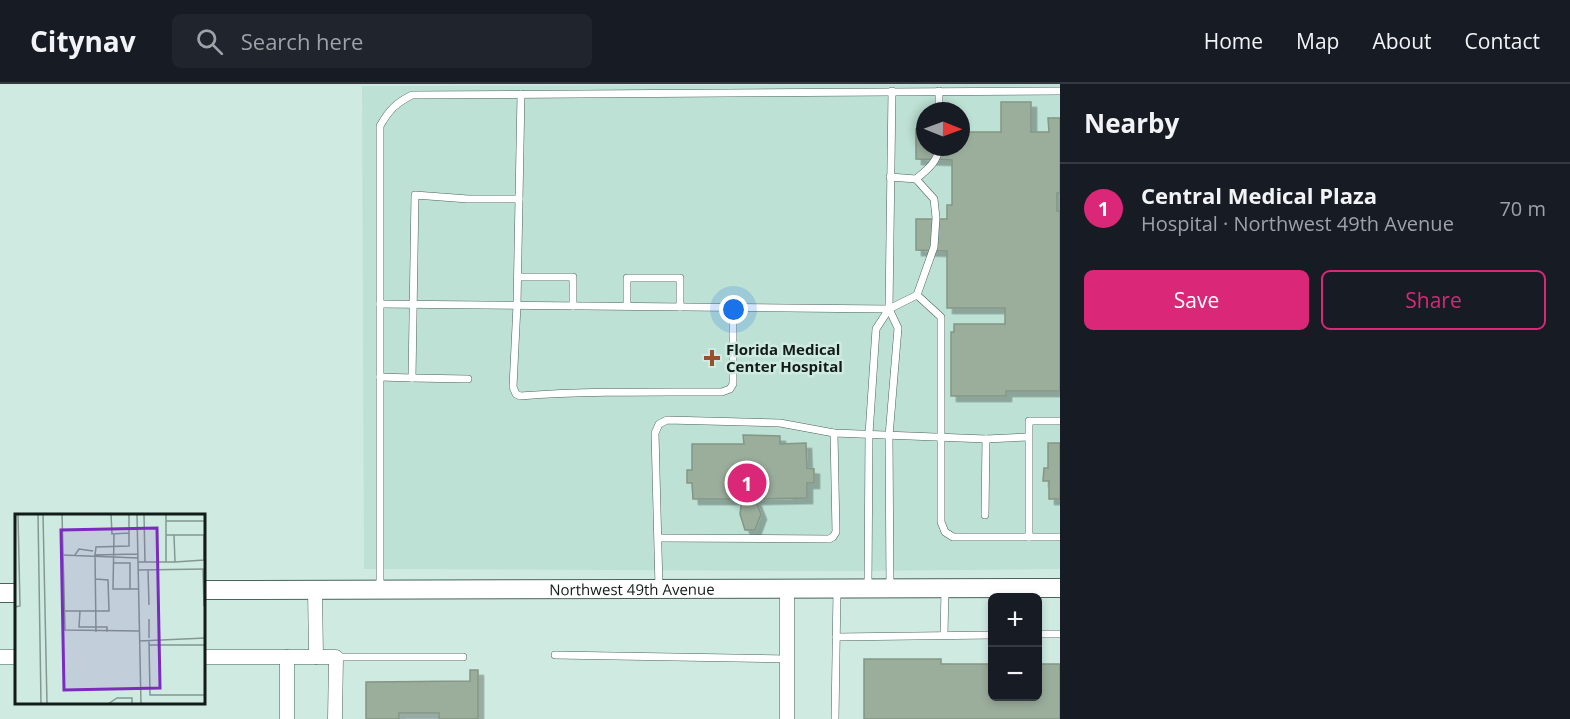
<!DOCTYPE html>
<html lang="en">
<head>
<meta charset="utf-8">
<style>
  body { margin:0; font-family:"Open Sans",sans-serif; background:#20242c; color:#f1f3f6 }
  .controls { position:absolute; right:18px; bottom:18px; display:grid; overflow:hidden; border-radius:9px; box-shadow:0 3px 9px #0003 }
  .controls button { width:54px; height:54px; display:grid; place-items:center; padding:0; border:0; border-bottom:2px solid #363941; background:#171b24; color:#f1f3f6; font:30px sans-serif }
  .compass { position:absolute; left:916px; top:18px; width:54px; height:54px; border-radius:50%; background:#171b24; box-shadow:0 3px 9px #0003; rotate:91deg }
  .you { position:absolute; left:734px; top:226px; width:21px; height:21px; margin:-15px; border:4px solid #fff; border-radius:50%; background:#1a73e8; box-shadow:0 0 0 9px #1a73e833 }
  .badge { display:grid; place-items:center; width:39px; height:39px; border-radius:50%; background:#db2777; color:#fff; font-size:20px; font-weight:700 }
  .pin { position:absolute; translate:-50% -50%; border:3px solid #fff; box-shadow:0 2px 6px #0006 }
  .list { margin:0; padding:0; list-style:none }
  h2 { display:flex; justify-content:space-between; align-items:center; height:78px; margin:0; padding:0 24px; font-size:26px }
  h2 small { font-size:20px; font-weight:400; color:#9ea1a6 }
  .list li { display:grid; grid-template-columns:39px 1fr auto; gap:18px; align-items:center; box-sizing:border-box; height:90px; padding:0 24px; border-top:2px solid #363941 }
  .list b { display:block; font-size:22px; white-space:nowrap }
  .list p { margin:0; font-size:20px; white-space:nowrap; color:#9ea1a6 }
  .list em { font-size:20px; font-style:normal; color:#9ea1a6 }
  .actions { display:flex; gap:12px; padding:18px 24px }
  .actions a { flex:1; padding:14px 0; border:2px solid #db2777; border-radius:9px; text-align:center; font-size:21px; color:#db2777 }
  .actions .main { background:#db2777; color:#fff }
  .icon { flex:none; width:33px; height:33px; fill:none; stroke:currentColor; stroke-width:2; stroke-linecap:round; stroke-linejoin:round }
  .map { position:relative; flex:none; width:1060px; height:635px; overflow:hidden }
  header { display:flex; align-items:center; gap:36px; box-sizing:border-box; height:84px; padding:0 30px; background:#171b24; border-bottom:2px solid #363941 }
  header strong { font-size:28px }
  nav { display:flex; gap:33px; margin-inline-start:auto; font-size:21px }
  .search { width:420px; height:54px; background:#20242c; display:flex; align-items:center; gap:15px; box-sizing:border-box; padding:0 21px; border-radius:9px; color:#9ea1a6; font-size:22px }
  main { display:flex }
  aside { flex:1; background:#171b24 }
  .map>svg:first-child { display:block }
</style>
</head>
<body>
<header>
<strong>Citynav</strong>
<div class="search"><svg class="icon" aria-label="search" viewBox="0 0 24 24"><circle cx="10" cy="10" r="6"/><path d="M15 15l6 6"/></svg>Search here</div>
<nav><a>Home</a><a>Map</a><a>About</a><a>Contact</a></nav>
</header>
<main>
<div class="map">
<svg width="1060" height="635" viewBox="0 0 1060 635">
  <defs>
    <filter id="shadow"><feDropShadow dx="5.5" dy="5.5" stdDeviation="0" flood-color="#0004"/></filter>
  </defs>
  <rect width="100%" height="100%" fill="#cfebe1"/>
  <path fill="#bde1d4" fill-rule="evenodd" d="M1060,0V485L851,487L364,485L362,2ZM925,27H961V63H925Z"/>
  <g fill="#9bae9c" stroke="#849685" stroke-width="1.5" filter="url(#shadow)">
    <polygon points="1001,18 1031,18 1031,48 1049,48 1048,34 1060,34 1060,109 1057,109 1057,127 1060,127 1060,307 1006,307 1006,312 951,312 951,248 954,248 954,240 1005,240 1005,224 947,224 947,167 916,166 916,135 947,135 947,121 952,121 952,76 916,75 916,45 925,45 925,63 961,63 961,48 1001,48"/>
    <polygon points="743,351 780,352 780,360 806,359 807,384 814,385 814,399 807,399 807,414 755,415 761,430 755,446 745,446 740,430 742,415 693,415 692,399 687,399 687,386 692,386 692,360 744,360"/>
    <polygon points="1048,359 1060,359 1060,415 1049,415 1049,397 1043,397 1044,384 1048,384"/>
    <polygon points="864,575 941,575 941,580 993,580 993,612 1038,612 1038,580 1060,580 1060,635 864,635"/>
    <polygon points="470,586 478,586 478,635 439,635 439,629 399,629 399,635 366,635 366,598 470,597"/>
  </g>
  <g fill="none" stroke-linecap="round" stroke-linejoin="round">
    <g stroke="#4a635b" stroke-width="8">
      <g id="service">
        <polyline points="939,7 939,27"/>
        <path d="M521,10L517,221L513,303L516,310L520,312C587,307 654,308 722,308L730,305L733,300V223"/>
        <polyline points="890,93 916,95 934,115 936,134 934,163 917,211"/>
        <path d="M916,95C927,86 938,78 939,63"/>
        <polyline points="518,193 573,193 573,222"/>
        <polyline points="380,220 889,225 898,244 889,352 890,502"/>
        <polyline points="627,222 627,194 680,194 680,223"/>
        <polyline points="889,225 892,7"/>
        <polyline points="380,293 412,294 415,111 468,115 519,115"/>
        <polyline points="412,294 468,295"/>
        <polyline points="985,431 986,355"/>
        <polyline points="1029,453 1029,337 1060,337"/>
        <polyline points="659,454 829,455 833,453 836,448 834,349"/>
        <polyline points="868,503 869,350 876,245 889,225 917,211 941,233 941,438 945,448 953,453 1060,453"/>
        <path d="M380,504V42C389,26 396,19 412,11L1060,7"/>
        <polyline points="659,504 655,349 659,340 667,336 780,339 834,349 986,355 1028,353"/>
        <polyline points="1038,550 1060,550"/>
        <polyline points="944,551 945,506"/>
        <polyline points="836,553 993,551"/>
        <polyline points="555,571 787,575"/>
        <polyline points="336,573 463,573"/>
        <polyline points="835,635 837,506"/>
      </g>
    </g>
    <g stroke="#4a635b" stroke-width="15">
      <g id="minor">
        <polyline points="315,505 316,573 336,573 335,635"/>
        <polyline points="0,573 16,573"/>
        <polyline points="204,573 316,573"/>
        <polyline points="287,635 287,573"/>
        <polyline points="787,635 787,504"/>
      </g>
    </g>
    <g stroke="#4a635b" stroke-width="20">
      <g id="tertiary">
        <path id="s1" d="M204,506L1060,504"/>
        <polyline points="0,509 16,509"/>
      </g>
    </g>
    <use href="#service" stroke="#fff" stroke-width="7"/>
    <use href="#minor" stroke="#fff" stroke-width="14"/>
    <use href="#tertiary" stroke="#fff" stroke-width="18"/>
  </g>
  <path fill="#975129" stroke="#cfebe1" stroke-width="2" d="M709 265h6v6h6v6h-6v6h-6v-6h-6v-6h6z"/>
  <g text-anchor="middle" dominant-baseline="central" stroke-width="5" stroke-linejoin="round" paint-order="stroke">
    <g font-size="15" font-weight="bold" fill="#111b18" stroke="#cfebe1" text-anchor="start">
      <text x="726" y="265">Florida Medical<tspan x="726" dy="17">Center Hospital</tspan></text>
    </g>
    <g font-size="15" fill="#111b18" stroke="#cfebe1">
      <text stroke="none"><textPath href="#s1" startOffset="428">Northwest 49th Avenue</textPath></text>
    </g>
  </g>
  <g transform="translate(15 430)">
    <rect width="190" height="190" fill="#cfebe1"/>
    <path fill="none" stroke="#839891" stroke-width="1.5" d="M23,0L26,190M28,0L32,190M47,0L50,116L124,117M96,0L97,20L114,19M122,0L126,190M129,0L130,48M151,7H190V21H151M99,20L98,75H123M47,41L123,44M60,41L64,35L78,37M80,41L81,33L114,32V0M123,48H151V0M151,48H160L159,21M160,48L189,46V21M99,49H115V75M188,55L189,92M123,56L191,55M133,56L134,91M0,93L5,92L3,0M49,97H94L93,66L80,65M65,97L64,113H92V118M134,105V124M81,118L80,41L123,40M124,127L191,124M134,127L135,181H191M134,131H191M93,190L102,184H117V190"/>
    <path fill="#7b2cbf" fill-opacity="0.15" stroke="#7b2cbf" stroke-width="3" d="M142,14L145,174L49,176L46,16Z"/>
    <rect width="190" height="190" fill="none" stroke="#111b18" stroke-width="3"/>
  </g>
</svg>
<div class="controls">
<button>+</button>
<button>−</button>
</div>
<svg class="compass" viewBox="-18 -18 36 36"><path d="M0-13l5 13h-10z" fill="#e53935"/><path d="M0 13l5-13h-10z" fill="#9ea1a6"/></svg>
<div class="you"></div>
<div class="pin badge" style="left:747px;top:399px">1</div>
</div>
<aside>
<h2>Nearby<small></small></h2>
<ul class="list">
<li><span class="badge">1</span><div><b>Central Medical Plaza</b><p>Hospital · Northwest 49th Avenue</p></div><em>70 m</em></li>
</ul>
<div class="actions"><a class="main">Save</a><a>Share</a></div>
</aside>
</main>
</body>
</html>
